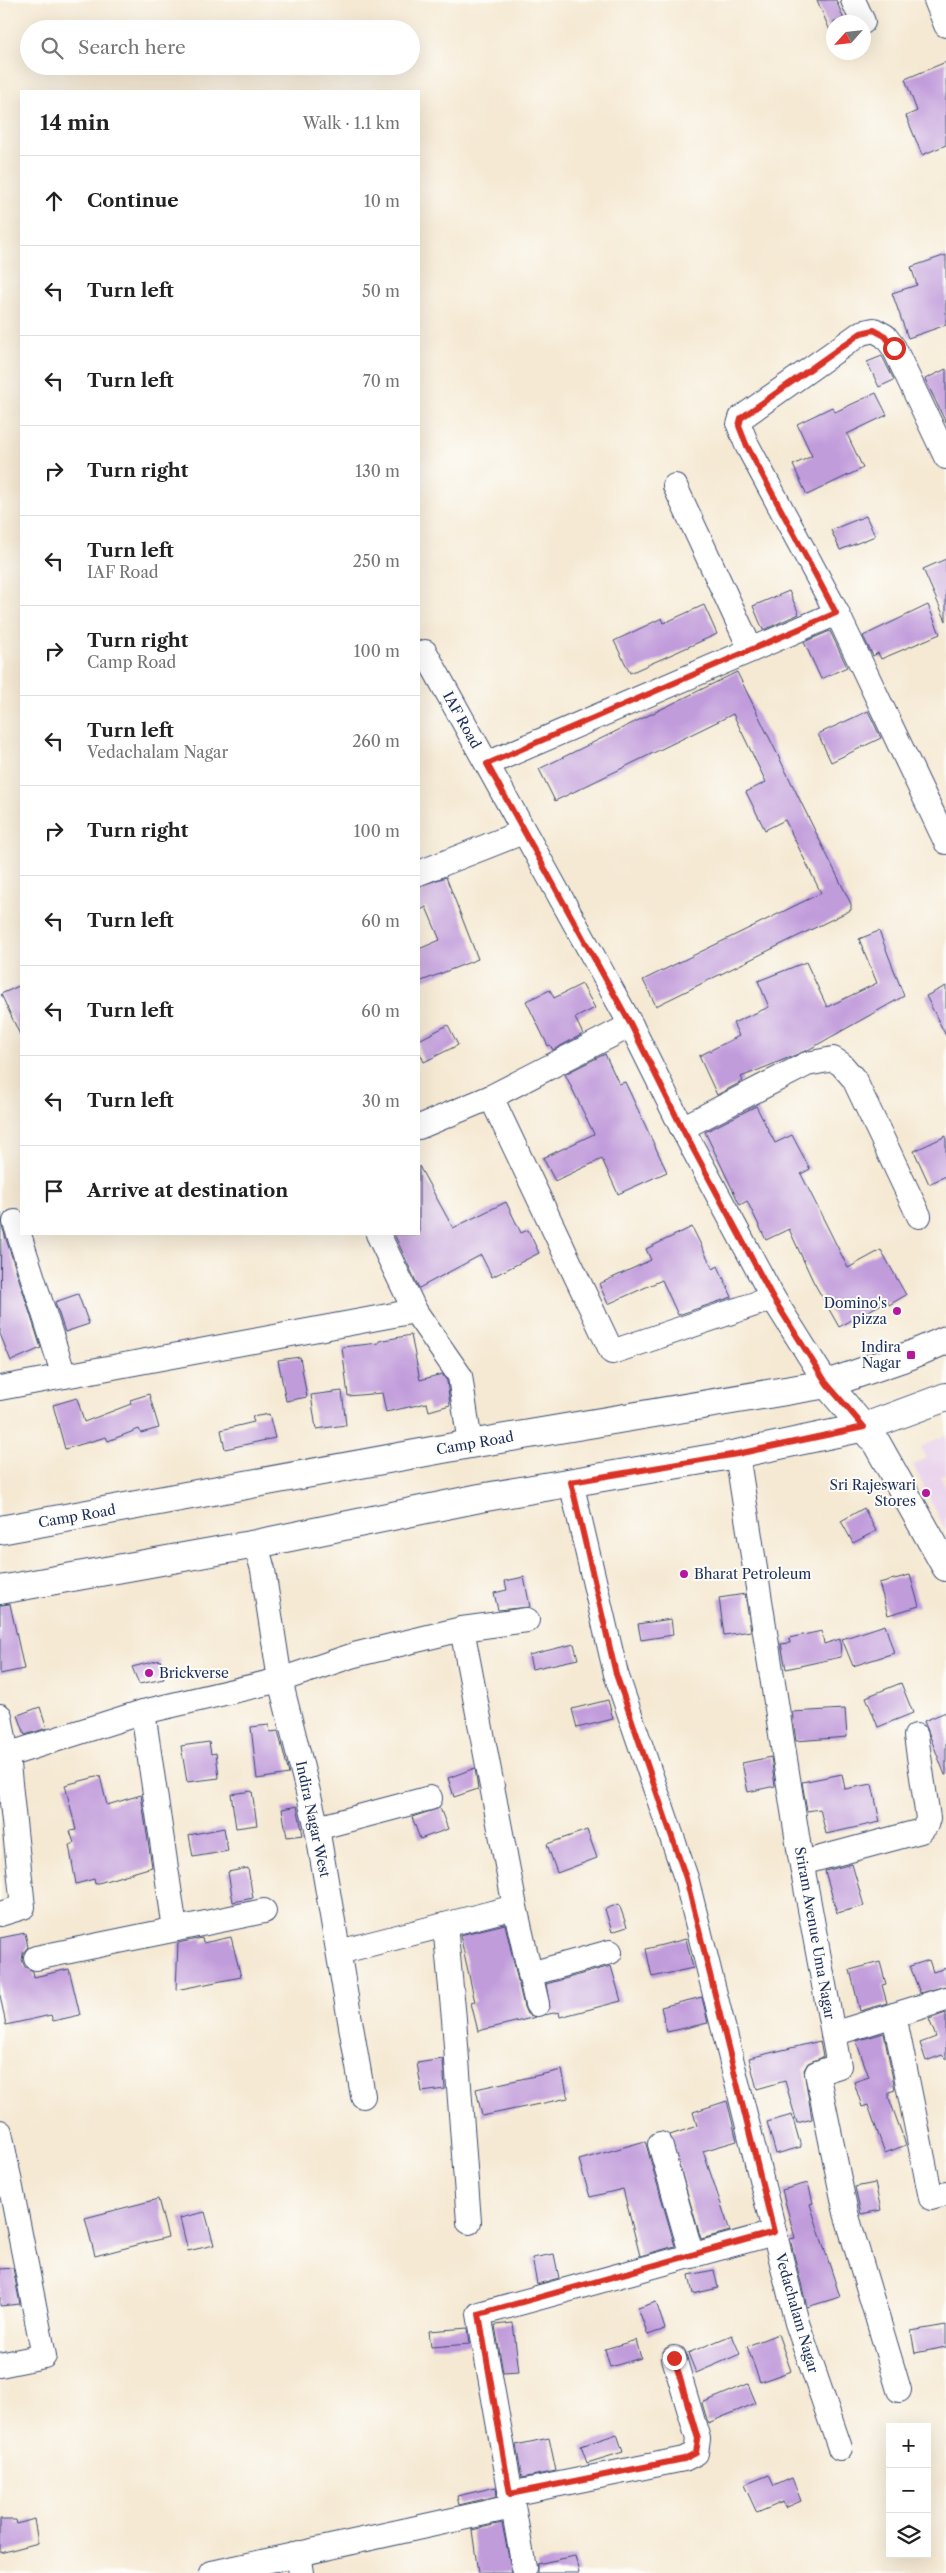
<!DOCTYPE html>
<html lang="en">
<head>
<meta charset="utf-8">
<style>
  body { margin:0; font-family:"Libre Caslon Text",serif; background:#f2f2f2; color:#222 }
  .controls { position:absolute; right:15px; bottom:15px; display:grid; overflow:hidden; border-radius:0px; box-shadow:0 5px 20px #0002 }
  .controls button { width:45px; height:45px; display:grid; place-items:center; padding:0; border:0; border-bottom:1px solid #e0e0e0; background:#fff; color:#222; font:25px sans-serif }
  .compass { position:absolute; left:826px; top:15px; width:45px; height:45px; border-radius:50%; background:#fff; box-shadow:0 5px 20px #0002; rotate:243deg }
  .stop { position:absolute; width:15px; height:15px; margin:-11px; border:4px solid #d93025; border-radius:50%; background:#fff }
  .stop.end { background:#d93025; border-color:#fff; box-shadow:0 1px 5px #0008 }
  .list { margin:0; padding:0; list-style:none }
  h2 { display:flex; justify-content:space-between; align-items:center; height:65px; margin:0; padding:0 20px; font-size:21px }
  h2 small { font-size:16px; font-weight:400; color:#767676 }
  .list li { display:grid; grid-template-columns:32px 1fr auto; gap:15px; align-items:center; box-sizing:border-box; height:90px; padding:0 20px; border-top:1px solid #e0e0e0 }
  .list b { display:block; font-size:19px; white-space:nowrap }
  .list p { margin:0; font-size:16px; white-space:nowrap; color:#767676 }
  .list em { font-size:16px; font-style:normal; color:#767676 }
  .icon { flex:none; width:28px; height:28px; fill:none; stroke:currentColor; stroke-width:2; stroke-linecap:round; stroke-linejoin:round }
  .map { position:relative; flex:none; width:946px; height:2573px; overflow:hidden }
  .search { position:absolute; background:#fff; box-shadow:0 5px 20px #0002; left:20px; top:20px; width:400px; height:55px; display:flex; align-items:center; gap:12px; box-sizing:border-box; padding:0 18px; border-radius:28px; color:#767676; font-size:19px }
  .panel { position:absolute; background:#fff; box-shadow:0 5px 20px #0002; left:20px; top:90px; width:400px; height:1145px; border-radius:0px }
  .map>svg:first-child { display:block }
</style>
</head>
<body>
<div class="map">
<svg width="946" height="2573" viewBox="0 0 946 2573">
  <rect width="100%" height="100%" fill="#fdfcf7"/>
  <filter id="ink" filterUnits="userSpaceOnUse"><feTurbulence type="fractalNoise" baseFrequency=".02" numOctaves="2"/><feDisplacementMap in="SourceGraphic" scale="10" xChannelSelector="R" yChannelSelector="G"/><feConvolveMatrix kernelMatrix="1 2 1 2 8 2 1 2 1" color-interpolation-filters="sRGB"/></filter>
  <filter id="wash" filterUnits="userSpaceOnUse"><feTurbulence type="fractalNoise" baseFrequency=".0096" numOctaves="4" result="noise"/><feDisplacementMap in="SourceGraphic" scale="20" xChannelSelector="R" yChannelSelector="G"/><feGaussianBlur stdDeviation="1.12" result="paint"/><feColorMatrix in="noise" values="0 0 0 0 0 0 0 0 0 0 0 0 0 0 0 0 0 1.4 0 .05"/><feComposite in="paint" operator="in"/></filter>
  <g filter="url(#wash)">
    <rect width="100%" height="100%" fill="#f5e9d3"/>
    <polygon fill="#e9d2ed" points="946,1435 946,1473 940,1476 946,1487 946,1531 913,1465 926,1458 921,1447"/>
    <g id="blocks">
      <g fill="#c19cdb">
        <polygon points="817,0 836,0 845,22 834,22 834,40"/>
        <polygon points="946,62 946,145 922,155 906,116 917,111 905,79"/>
        <polygon points="946,255 946,325 908,338 892,293 917,285 911,267"/>
        <polygon points="882,356 894,380 879,387 867,362"/>
        <polygon points="946,369 946,423 925,379"/>
        <polygon points="876,393 887,415 847,434 863,468 807,495 793,465 812,456 797,424 832,407 835,412"/>
        <polygon points="866,516 875,536 840,550 831,530"/>
        <polygon points="946,559 946,621 923,569"/>
        <polygon points="789,591 799,614 763,630 753,606"/>
        <polygon points="704,605 717,634 630,673 614,641 662,618 664,623"/>
        <polygon points="928,605 940,634 881,659 878,653 873,656 863,636"/>
        <polygon points="830,631 847,667 821,679 804,642"/>
        <polygon points="737,672 851,904 851,910 656,1006 643,980 821,893 785,820 765,830 746,792 766,782 733,714 555,801 539,769"/>
        <polygon points="868,711 881,738 831,762 818,734"/>
        <polygon points="446,877 478,959 419,982 419,949 440,940 426,907 419,911 419,886"/>
        <polygon points="879,931 904,996 808,1050 741,1077 743,1081 717,1095 699,1056 739,1036 733,1023 769,1007 758,981 806,962 827,1007 877,983 859,939"/>
        <polygon points="582,984 595,1008 575,1018 583,1034 553,1050 550,1045 548,1046 526,1001 550,990 554,998"/>
        <polygon points="21,985 21,1037 1,994"/>
        <polygon points="946,986 946,1036 926,996"/>
        <polygon points="448,1025 458,1045 424,1062 419,1051 419,1040"/>
        <polygon points="605,1054 619,1084 625,1082 667,1172 618,1194 602,1159 555,1181 543,1158 594,1134 565,1074"/>
        <polygon points="756,1106 775,1143 792,1135 810,1169 801,1174 848,1268 881,1250 906,1295 889,1305 887,1301 839,1327 813,1281 789,1229 766,1240 747,1201 740,1205 705,1132"/>
        <polygon points="946,1136 946,1176 929,1184 914,1151"/>
        <polygon points="419,1166 453,1228 506,1202 521,1233 528,1230 539,1253 492,1277 481,1255 419,1288 394,1234 419,1234"/>
        <polygon points="1,1213 2,1226 41,1348 11,1361 0,1334"/>
        <polygon points="692,1227 713,1269 718,1266 732,1297 678,1315 662,1280 608,1304 599,1284 651,1260 646,1249"/>
        <polygon points="78,1294 89,1324 65,1332 55,1302"/>
        <polygon points="411,1335 420,1380 442,1374 447,1381 450,1405 429,1411 427,1403 386,1412 382,1393 348,1396 342,1347 379,1343 379,1341"/>
        <polygon points="300,1357 307,1397 286,1401 278,1360"/>
        <polygon points="342,1391 346,1425 316,1429 311,1395"/>
        <polygon points="149,1394 159,1428 141,1433 139,1429 108,1441 106,1437 65,1449 53,1405 77,1398 84,1422 131,1404 130,1400"/>
        <polygon points="269,1414 275,1438 225,1449 221,1430 254,1422 252,1417"/>
        <polygon points="864,1508 876,1531 853,1543 841,1521"/>
        <polygon points="910,1575 919,1606 888,1615 879,1583"/>
        <polygon points="524,1577 530,1607 498,1610 494,1593 507,1590 505,1581"/>
        <polygon points="745,1594 751,1631 724,1635 719,1598"/>
        <polygon points="10,1604 24,1669 0,1674 0,1605"/>
        <polygon points="671,1619 673,1635 641,1640 638,1624"/>
        <polygon points="885,1625 894,1653 853,1666 842,1639"/>
        <polygon points="822,1631 824,1644 840,1639 841,1657 786,1669 781,1644 790,1643 789,1638"/>
        <polygon points="574,1644 578,1659 532,1669 529,1655"/>
        <polygon points="160,1660 164,1679 139,1684 132,1667"/>
        <polygon points="901,1683 913,1713 878,1727 866,1697"/>
        <polygon points="608,1700 613,1719 577,1728 572,1709"/>
        <polygon points="40,1707 47,1728 25,1735 18,1715"/>
        <polygon points="845,1709 847,1737 796,1741 792,1712"/>
        <polygon points="946,1712 946,1775 945,1775 924,1721"/>
        <polygon points="269,1725 270,1732 278,1731 289,1774 257,1779 251,1727"/>
        <polygon points="209,1742 211,1754 216,1753 219,1778 187,1782 181,1746"/>
        <polygon points="771,1757 775,1786 748,1792 742,1763"/>
        <polygon points="475,1768 478,1789 454,1797 448,1778"/>
        <polygon points="842,1774 845,1789 872,1784 880,1822 826,1834 820,1809 807,1811 802,1782"/>
        <polygon points="100,1776 107,1805 141,1795 152,1867 95,1884 94,1879 76,1884 69,1845 74,1843 70,1831 76,1830 65,1785"/>
        <polygon points="252,1791 257,1825 236,1828 231,1794"/>
        <polygon points="297,1806 303,1835 287,1837 282,1809"/>
        <polygon points="440,1808 448,1829 420,1839 412,1817"/>
        <polygon points="224,1828 228,1851 193,1857 189,1835"/>
        <polygon points="587,1830 597,1858 557,1873 547,1844"/>
        <polygon points="852,1864 864,1906 837,1913 825,1871"/>
        <polygon points="248,1868 253,1898 233,1902 228,1872"/>
        <polygon points="619,1904 627,1927 612,1932 605,1909"/>
        <polygon points="505,1924 524,2007 527,2014 536,2017 478,2031 471,2003 475,2002 460,1935"/>
        <polygon points="25,1933 28,1947 23,1953 22,1960 25,1967 33,1971 34,1977 69,1969 80,2015 53,2021 51,2015 6,2025 0,1995 0,1938"/>
        <polygon points="231,1937 241,1977 176,1990 178,1943 202,1938 203,1943"/>
        <polygon points="686,1939 693,1968 652,1977 646,1949"/>
        <polygon points="929,1960 933,1972 946,1968 946,1986 920,1993 910,1966"/>
        <polygon points="880,1962 886,1984 882,1985 887,2003 860,2011 850,1970"/>
        <polygon points="611,1966 621,2001 560,2017 559,2012 544,2015 550,2008 546,1984"/>
        <polygon points="702,1997 708,2023 667,2032 661,2007"/>
        <polygon points="946,2013 946,2059 942,2055 926,2061 920,2043 936,2037 929,2019"/>
        <polygon points="884,2033 895,2090 889,2092 889,2098 906,2145 885,2153 868,2105 862,2107 854,2082 869,2077 856,2041"/>
        <polygon points="820,2041 823,2057 808,2063 804,2070 812,2119 797,2123 785,2081 757,2089 749,2058"/>
        <polygon points="443,2059 445,2089 422,2092 417,2063"/>
        <polygon points="562,2070 568,2098 482,2116 476,2089"/>
        <polygon points="727,2101 737,2141 703,2151 730,2231 701,2239 670,2135 697,2126 693,2112"/>
        <polygon points="792,2115 801,2147 776,2154 767,2122"/>
        <polygon points="645,2141 675,2246 640,2256 623,2189 590,2197 579,2160"/>
        <polygon points="808,2183 813,2203 810,2204 840,2297 807,2307 790,2239 795,2238 782,2190"/>
        <polygon points="875,2183 881,2210 861,2214 855,2187"/>
        <polygon points="158,2199 168,2237 95,2256 85,2218"/>
        <polygon points="205,2212 214,2245 188,2251 180,2218"/>
        <polygon points="554,2254 559,2278 537,2284 532,2258"/>
        <polygon points="13,2268 20,2304 0,2306 0,2269"/>
        <polygon points="714,2270 718,2288 693,2294 689,2275"/>
        <polygon points="656,2302 665,2329 648,2335 638,2308"/>
        <polygon points="513,2323 519,2372 503,2373 495,2325"/>
        <polygon points="946,2325 946,2347 915,2353 911,2331"/>
        <polygon points="468,2328 470,2344 431,2347 429,2331"/>
        <polygon points="778,2334 791,2371 760,2382 747,2346"/>
        <polygon points="732,2335 740,2354 696,2373 688,2353"/>
        <polygon points="636,2340 641,2358 610,2367 605,2349"/>
        <polygon points="748,2384 756,2403 708,2423 702,2403"/>
        <polygon points="617,2434 623,2452 587,2463 581,2446"/>
        <polygon points="549,2438 556,2471 522,2478 516,2445"/>
        <polygon points="769,2475 774,2486 792,2478 801,2501 785,2508 783,2502 757,2513 744,2485"/>
        <polygon points="496,2487 497,2496 459,2505 457,2496"/>
        <polygon points="34,2519 38,2543 0,2553 0,2520 16,2520 17,2524"/>
        <polygon points="502,2523 512,2573 478,2573 472,2530"/>
        <polygon points="575,2556 579,2573 537,2573 537,2564"/>
      </g>
    </g>
  </g>
  <g filter="url(#ink)">
    <use href="#blocks" fill-opacity="0" stroke="#3c4b70" stroke-width="1"/>
    <g fill="none" stroke-linecap="round" stroke-linejoin="round">
      <g stroke="#3c4b70" stroke-width="26">
        <g id="street">
          <polyline points="853,0 863,22"/>
          <polyline points="936,0 946,25"/>
          <polyline points="946,457 894,348 885,336 874,330 861,333 741,418 739,425 747,445 837,613 946,842"/>
          <polyline points="675,486 751,650"/>
          <polyline points="425,652 631,1025 682,1128 773,1298 827,1384"/>
          <polyline points="487,764 837,613"/>
          <polyline points="419,873 523,832"/>
          <polyline points="491,1097 612,1352 773,1298"/>
          <polyline points="419,1127 491,1097 631,1025"/>
          <polyline points="682,1128 807,1064 833,1059 841,1064 854,1079 919,1216"/>
          <polyline points="15,1222 64,1376"/>
          <polyline points="378,1234 415,1311 460,1376 470,1444"/>
          <polyline points="0,1388 415,1311"/>
          <polyline points="737,1454 800,1855 839,2066 817,2073 846,2213 899,2390"/>
          <polyline points="571,1482 616,1674 686,1878 797,2323 840,2448"/>
          <polyline points="256,1544 263,1570 280,1680 317,1828 363,2096"/>
          <polyline points="462,1629 527,1620"/>
          <polyline points="143,1712 175,1929"/>
          <polyline points="0,1716 7,1755 23,1907 0,1914"/>
          <polyline points="7,1755 143,1712 280,1680 354,1655 462,1629 515,1907 537,2004"/>
          <polyline points="317,1828 430,1798"/>
          <polyline points="802,1863 921,1831 926,1825 928,1818 916,1736"/>
          <polyline points="445,1925 454,2019 469,2222"/>
          <polyline points="339,1952 515,1907"/>
          <polyline points="36,1958 264,1911"/>
          <polyline points="530,1974 610,1952"/>
          <polyline points="894,2015 931,2198 946,2194"/>
          <polyline points="833,2034 946,1999"/>
          <polyline points="0,2132 44,2356 0,2365"/>
          <polyline points="660,2144 692,2256"/>
          <polyline points="510,2494 684,2459 696,2453 698,2439 674,2358"/>
          <polyline points="298,2553 301,2573"/>
          <polyline points="524,2568 479,2314 774,2233"/>
          <polyline points="212,2573 512,2507"/>
        </g>
      </g>
      <g stroke="#3c4b70" stroke-width="30">
        <polyline id="secondary" points="827,1384 877,1444 946,1567"/>
      </g>
      <g stroke="#3c4b70" stroke-width="30">
        <g id="primary">
          <polyline points="0,1530 470,1444 827,1384 911,1355 946,1340"/>
          <polyline points="0,1590 256,1544 480,1498 737,1454 865,1427 946,1397"/>
        </g>
      </g>
      <use href="#street" stroke="#fff" stroke-width="24"/>
      <use href="#secondary" stroke="#fff" stroke-width="28"/>
      <use href="#primary" stroke="#fff" stroke-width="28"/>
    </g>
  </g>
  <g fill="none" stroke-linecap="round" stroke-linejoin="round" filter="url(#ink)">
    <polyline stroke="#d93025" stroke-width="6" points="674,2358 698,2439 696,2453 684,2459 510,2494 479,2314 774,2232 686,1878 616,1674 571,1482 737,1454 864,1427 827,1384 773,1298 682,1128 631,1025 487,764 836,613 746,444 739,426 741,418 861,333 874,330 885,336 894,348"/>
  </g>
  <g fill="#b5179e" stroke="#fdfcf7" stroke-width="2">
    <circle cx="897" cy="1311" r="5"/>
    <rect x="906" y="1350" width="10" height="10" rx="2.5"/>
    <circle cx="926" cy="1493" r="5"/>
    <circle cx="684" cy="1574" r="5"/>
    <circle cx="149" cy="1673" r="5"/>
  </g>
  <g text-anchor="middle" dominant-baseline="central" stroke-width="4" stroke-linejoin="round" paint-order="stroke">
    <g font-size="14" fill="#1b2f5e" stroke="#fdfcf7">
      <text transform="translate(462 720) rotate(61)">IAF Road</text>
      <text transform="translate(475 1443) rotate(-10)">Camp Road</text>
      <text transform="translate(77 1516) rotate(-10)">Camp Road</text>
      <text transform="translate(313 1819) rotate(78)">Indira Nagar West</text>
      <text transform="translate(815 1933) rotate(80)">Sriram Avenue Uma Nagar</text>
      <text transform="translate(797 2313) rotate(74)">Vedachalam Nagar</text>
    </g>
    <g font-size="14" fill="#1b2f5e" stroke="#fdfcf7" text-anchor="end">
      <text x="887" y="1303">Domino's<tspan x="887" dy="16">pizza</tspan></text>
      <text x="901" y="1347">Indira<tspan x="901" dy="16">Nagar</tspan></text>
      <text x="916" y="1485">Sri Rajeswari<tspan x="916" dy="16">Stores</tspan></text>
      <text x="694" y="1574" text-anchor="start">Bharat Petroleum</text>
      <text x="159" y="1673" text-anchor="start">Brickverse</text>
    </g>
  </g>
</svg>
<div class="controls">
<button>+</button>
<button>−</button>
<button><svg class="icon" aria-label="layers" viewBox="0 0 24 24"><path d="M12 4l9 5-9 5-9-5zM3 14l9 5 9-5"/></svg></button>
</div>
<svg class="compass" viewBox="-18 -18 36 36"><path d="M0-13l5 13h-10z" fill="#e53935"/><path d="M0 13l5-13h-10z" fill="#767676"/></svg>
<div class="stop" style="left:894px;top:348px"></div>
<div class="stop end" style="left:674px;top:2358px"></div>
<div class="search"><svg class="icon" aria-label="search" viewBox="0 0 24 24"><circle cx="10" cy="10" r="6"/><path d="M15 15l6 6"/></svg>Search here</div>
<section class="panel">
<h2>14 min<small>Walk · 1.1 km</small></h2>
<ul class="list">
<li><svg class="icon" aria-label="ahead" viewBox="0 0 24 24"><path d="M12 20V5M6 11l6-6 6 6"/></svg><div><b>Continue</b></div><em>10 m</em></li>
<li><svg class="icon" aria-label="left" viewBox="0 0 24 24"><path d="M17 20v-9H6M10 6l-5 5 5 5"/></svg><div><b>Turn left</b></div><em>50 m</em></li>
<li><svg class="icon" aria-label="left" viewBox="0 0 24 24"><path d="M17 20v-9H6M10 6l-5 5 5 5"/></svg><div><b>Turn left</b></div><em>70 m</em></li>
<li><svg class="icon" aria-label="right" viewBox="0 0 24 24"><path d="M7 20v-9h11M14 6l5 5-5 5"/></svg><div><b>Turn right</b></div><em>130 m</em></li>
<li><svg class="icon" aria-label="left" viewBox="0 0 24 24"><path d="M17 20v-9H6M10 6l-5 5 5 5"/></svg><div><b>Turn left</b><p>IAF Road</p></div><em>250 m</em></li>
<li><svg class="icon" aria-label="right" viewBox="0 0 24 24"><path d="M7 20v-9h11M14 6l5 5-5 5"/></svg><div><b>Turn right</b><p>Camp Road</p></div><em>100 m</em></li>
<li><svg class="icon" aria-label="left" viewBox="0 0 24 24"><path d="M17 20v-9H6M10 6l-5 5 5 5"/></svg><div><b>Turn left</b><p>Vedachalam Nagar</p></div><em>260 m</em></li>
<li><svg class="icon" aria-label="right" viewBox="0 0 24 24"><path d="M7 20v-9h11M14 6l5 5-5 5"/></svg><div><b>Turn right</b></div><em>100 m</em></li>
<li><svg class="icon" aria-label="left" viewBox="0 0 24 24"><path d="M17 20v-9H6M10 6l-5 5 5 5"/></svg><div><b>Turn left</b></div><em>60 m</em></li>
<li><svg class="icon" aria-label="left" viewBox="0 0 24 24"><path d="M17 20v-9H6M10 6l-5 5 5 5"/></svg><div><b>Turn left</b></div><em>60 m</em></li>
<li><svg class="icon" aria-label="left" viewBox="0 0 24 24"><path d="M17 20v-9H6M10 6l-5 5 5 5"/></svg><div><b>Turn left</b></div><em>30 m</em></li>
<li><svg class="icon" aria-label="arrive" viewBox="0 0 24 24"><path d="M6 21V4h12l-3 4 3 4H6"/></svg><div><b>Arrive at destination</b></div></li>
</ul>
</section>
</div>
</body>
</html>
